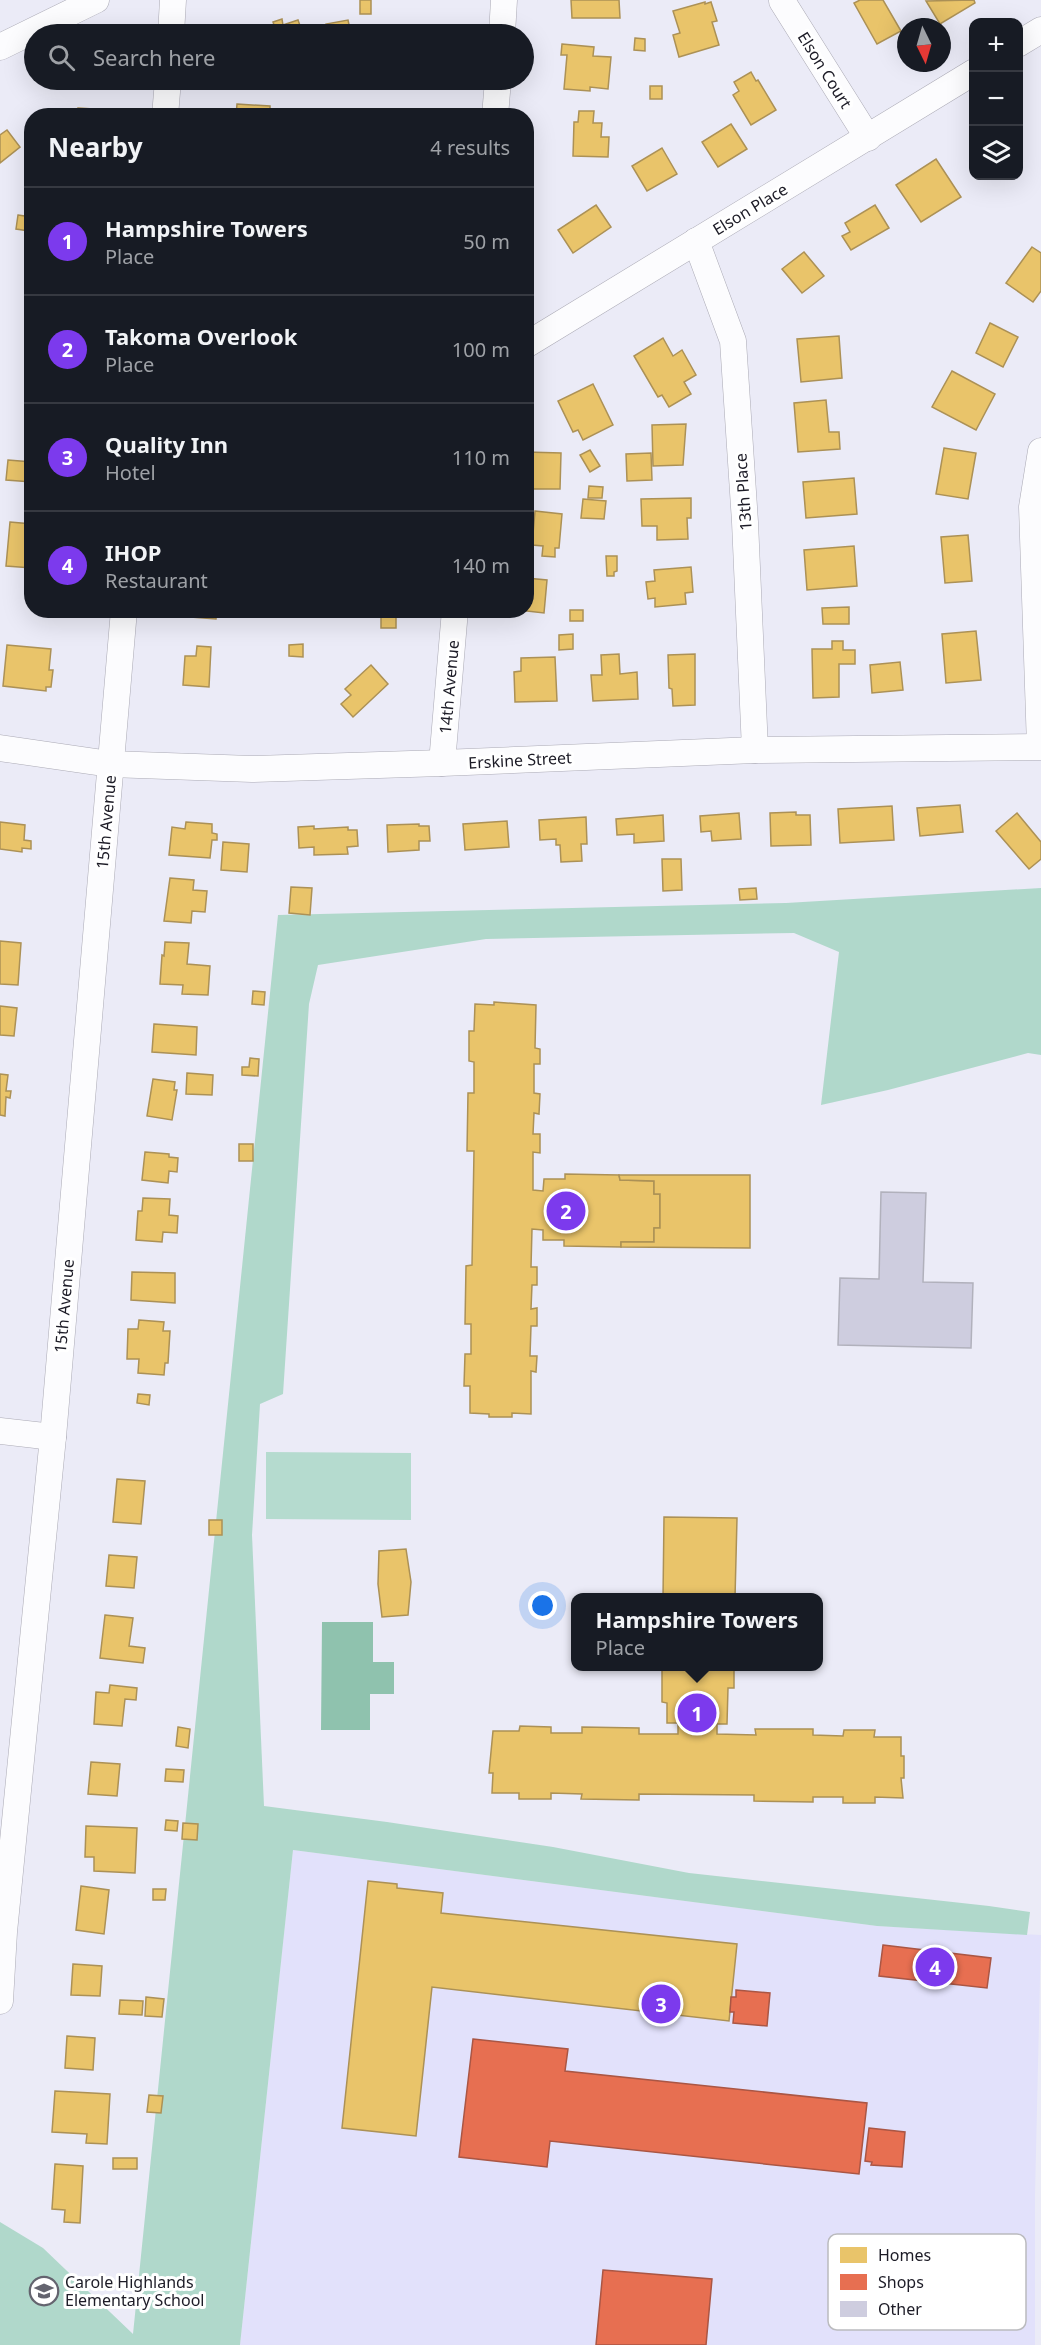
<!DOCTYPE html>
<html lang="en">
<head>
<meta charset="utf-8">
<style>
  body { margin:0; font-family:"Noto Sans",sans-serif; background:#20242c; color:#f1f3f6 }
  .controls { position:absolute; right:18px; top:18px; display:grid; overflow:hidden; border-radius:12px; box-shadow:0 6px 24px #0002 }
  .controls button { width:54px; height:54px; display:grid; place-items:center; padding:0; border:0; border-bottom:2px solid #363941; background:#171b24; color:#f1f3f6; font:30px sans-serif }
  .compass { position:absolute; left:897px; top:18px; width:54px; height:54px; border-radius:50%; background:#171b24; box-shadow:0 6px 24px #0002; rotate:175deg }
  .you { position:absolute; left:543px; top:1606px; width:21px; height:21px; margin:-15px; border:4px solid #fff; border-radius:50%; background:#1a73e8; box-shadow:0 0 0 9px #1a73e833 }
  .badge { display:grid; place-items:center; width:39px; height:39px; border-radius:50%; background:#7c3aed; color:#fff; font-size:20px; font-weight:700 }
  .pin { position:absolute; translate:-50% -50%; border:3px solid #fff; box-shadow:0 2px 6px #0006 }
  .popup { position:absolute; left:571px; top:1593px; width:252px; height:78px; box-sizing:border-box; display:grid; place-content:center; border-radius:12px; background:#171b24; filter:drop-shadow(0 2px 4px #0005); font-size:20px; white-space:nowrap; color:#9ea1a6 }
  .popup b { font-size:22px; color:#f1f3f6 }
  .popup::after { content:''; position:absolute; left:50%; top:100%; margin-left:-12px; border:12px solid transparent; border-top-color:#171b24 }
  .list { margin:0; padding:0; list-style:none }
  h2 { display:flex; justify-content:space-between; align-items:center; height:78px; margin:0; padding:0 24px; font-size:26px }
  h2 small { font-size:20px; font-weight:400; color:#9ea1a6 }
  .list li { display:grid; grid-template-columns:39px 1fr auto; gap:18px; align-items:center; box-sizing:border-box; height:108px; padding:0 24px; border-top:2px solid #363941 }
  .list b { display:block; font-size:22px; white-space:nowrap }
  .list p { margin:0; font-size:20px; white-space:nowrap; color:#9ea1a6 }
  .list em { font-size:20px; font-style:normal; color:#9ea1a6 }
  .icon { flex:none; width:33px; height:33px; fill:none; stroke:currentColor; stroke-width:2; stroke-linecap:round; stroke-linejoin:round }
  .map { position:relative; flex:none; width:1041px; height:2345px; overflow:hidden }
  .search { position:absolute; background:#171b24; box-shadow:0 6px 24px #0002; left:24px; top:24px; width:510px; height:66px; display:flex; align-items:center; gap:15px; box-sizing:border-box; padding:0 21px; border-radius:33px; color:#9ea1a6; font-size:22px }
  .panel { position:absolute; background:#171b24; box-shadow:0 6px 24px #0002; left:24px; top:108px; width:510px; height:510px; border-radius:24px }
  .map>svg:first-child { display:block }
</style>
</head>
<body>
<div class="map">
<svg width="1041" height="2345" viewBox="0 0 1041 2345">
  <rect width="100%" height="100%" fill="#ebebf7"/>
  <polygon fill="#e2e1fb" points="293,1850 877,1926 1041,1935 1035,2195 1035,2345 240,2345"/>
  <polygon fill="#b5dbcf" points="266,1452 411,1453 411,1520 266,1519"/>
  <polygon fill="#b0d8cb" points="1041,888 1041,1055 1028,1053 888,1090 821,1105 839,952 794,933 486,939 318,965 309,1004 283,1394 260,1404 252,1535 264,1806 387,1822 553,1847 689,1873 989,1906 1030,1912 1027,1935 877,1926 293,1850 240,2345 0,2345 0,2222 43,2248 133,2334 278,915 786,903"/>
  <polygon fill="#8fc2ae" points="322,1622 373,1622 373,1662 394,1662 394,1694 370,1694 370,1730 321,1730"/>
  <g fill="#e9c46a" stroke="#ac9156" stroke-width="1.5">
    <rect x="360" y="0" width="11" height="14"/>
    <polygon points="571,0 619,0 620,18 572,18"/>
    <polygon points="860,0 883,0 901,31 877,44 854,3"/>
    <polygon points="974,0 975,3 940,24 926,1"/>
    <polygon points="705,2 705,4 711,2 717,21 712,22 719,45 679,57 673,35 680,33 673,11"/>
    <polygon points="282,19 283,25 298,20 303,34 273,34 271,29 275,28 273,22"/>
    <polygon points="348,20 351,34 328,34 326,24"/>
    <polygon points="635,38 645,39 645,51 634,50"/>
    <polygon points="562,44 594,47 593,56 611,57 608,89 590,87 590,91 564,89 567,55 561,55"/>
    <polygon points="751,72 756,81 758,80 776,110 751,125 733,95 739,91 734,82"/>
    <polygon points="411,80 427,80 427,86 411,85"/>
    <rect x="650" y="86" width="12" height="13"/>
    <polygon points="237,104 270,106 270,116 236,116"/>
    <polygon points="78,108 93,109 92,116 67,116 67,111 78,112"/>
    <polygon points="579,111 594,111 593,123 602,123 601,137 609,137 608,157 573,156 574,122 578,122"/>
    <polygon points="731,124 747,149 718,167 702,142"/>
    <polygon points="7,130 20,147 0,163 0,135"/>
    <polygon points="662,148 677,174 647,191 632,166"/>
    <polygon points="936,159 961,197 921,222 896,185"/>
    <polygon points="596,205 611,227 573,253 558,230"/>
    <polygon points="875,205 889,228 851,250 842,236 850,232 845,223"/>
    <polygon points="18,215 31,217 29,231 16,229"/>
    <polygon points="1032,247 1041,253 1041,291 1033,302 1006,283"/>
    <polygon points="804,252 824,276 802,293 782,269"/>
    <polygon points="990,323 1018,337 1003,367 976,353"/>
    <polygon points="839,336 842,378 801,382 797,339"/>
    <polygon points="663,338 673,356 682,350 696,375 684,382 691,394 669,407 662,395 658,397 634,356"/>
    <polygon points="952,371 995,394 976,430 932,407"/>
    <polygon points="593,384 613,425 583,440 578,430 573,432 558,401"/>
    <polygon points="826,400 829,432 839,432 840,449 798,452 794,403"/>
    <polygon points="686,424 683,465 653,466 652,425"/>
    <polygon points="944,448 976,453 968,499 936,494"/>
    <polygon points="590,450 600,466 590,472 580,455"/>
    <polygon points="526,452 561,453 560,489 528,489"/>
    <polygon points="651,453 652,480 627,481 626,454"/>
    <polygon points="8,460 32,462 32,482 6,480"/>
    <polygon points="854,478 857,514 806,518 803,482"/>
    <polygon points="589,486 603,487 602,498 588,498"/>
    <polygon points="691,498 691,518 687,518 688,539 657,540 657,526 642,526 641,499"/>
    <polygon points="583,499 606,501 604,519 581,518"/>
    <polygon points="535,511 562,514 559,548 555,548 555,557 542,556 543,546 532,545"/>
    <polygon points="10,522 32,524 32,568 6,566"/>
    <polygon points="968,535 972,581 945,583 941,537"/>
    <polygon points="854,546 857,586 807,590 804,550"/>
    <polygon points="606,556 617,556 617,571 614,572 614,576 607,576"/>
    <polygon points="691,567 693,592 685,593 686,604 655,607 655,598 648,599 646,582 655,581 654,570"/>
    <polygon points="526,578 547,580 544,613 518,610 526,610"/>
    <polygon points="849,607 849,624 823,624 822,608"/>
    <polygon points="191,610 217,610 216,619 191,617"/>
    <polygon points="373,610 400,610 400,617 396,617 396,628 381,628 381,617 372,617"/>
    <rect x="570" y="610" width="13" height="11"/>
    <polygon points="976,631 981,680 946,683 942,634"/>
    <polygon points="573,634 573,649 559,650 559,635"/>
    <polygon points="832,641 843,641 843,650 855,650 855,664 839,664 839,697 813,698 812,649 832,649"/>
    <polygon points="303,644 303,657 289,656 289,645"/>
    <polygon points="7,645 51,649 49,670 53,670 51,687 46,687 46,691 3,686"/>
    <polygon points="197,646 211,647 209,687 183,685 185,656 196,656"/>
    <polygon points="619,654 620,674 637,672 638,699 593,701 591,675 602,675 601,655"/>
    <polygon points="695,654 695,705 673,706 672,689 669,688 668,655"/>
    <polygon points="555,657 557,701 515,702 514,672 521,671 521,658"/>
    <polygon points="900,662 903,690 872,693 870,665"/>
    <polygon points="371,665 388,684 353,717 341,704 351,695 345,689"/>
    <polygon points="960,805 963,832 920,836 917,808"/>
    <polygon points="892,806 894,840 840,843 838,809"/>
    <polygon points="796,812 796,815 810,815 811,845 771,846 770,813"/>
    <polygon points="739,813 741,839 712,841 711,831 701,832 700,816"/>
    <polygon points="1017,813 1041,842 1041,859 1029,869 996,831"/>
    <polygon points="663,815 664,841 634,843 634,834 617,835 616,819"/>
    <polygon points="586,817 587,844 581,844 582,861 561,862 560,845 556,845 556,839 540,840 539,820"/>
    <polygon points="507,821 509,847 465,850 463,824"/>
    <polygon points="0,822 25,825 24,840 31,841 31,849 22,848 22,852 0,849"/>
    <polygon points="186,822 212,824 212,833 217,834 217,840 212,840 210,858 169,855 172,827 185,829"/>
    <polygon points="419,824 419,826 429,826 430,841 419,841 419,850 388,852 387,825"/>
    <polygon points="314,826 314,829 348,827 348,830 357,830 358,846 347,847 348,854 314,855 314,847 299,848 298,827"/>
    <polygon points="223,842 249,844 247,872 221,870"/>
    <polygon points="662,859 681,859 682,890 663,891"/>
    <polygon points="170,878 194,880 193,890 207,891 205,912 192,911 191,923 164,921"/>
    <polygon points="291,887 312,888 310,915 289,913"/>
    <polygon points="756,888 757,899 740,900 739,889"/>
    <polygon points="0,941 21,943 18,985 0,984"/>
    <polygon points="165,942 189,943 187,964 210,966 208,995 182,994 183,985 160,984 162,955 164,956"/>
    <polygon points="253,991 265,992 264,1005 252,1004"/>
    <polygon points="494,1002 536,1005 535,1048 540,1049 540,1064 534,1064 534,1093 540,1094 539,1114 534,1113 533,1134 540,1134 540,1153 533,1152 533,1190 543,1191 544,1179 565,1179 565,1174 619,1175 620,1180 654,1181 654,1194 660,1194 660,1228 654,1228 654,1242 621,1242 621,1247 564,1246 564,1240 543,1240 543,1230 532,1229 531,1267 537,1267 537,1285 532,1285 531,1309 537,1308 537,1326 531,1326 530,1356 537,1356 536,1372 531,1371 531,1414 512,1413 512,1417 489,1417 489,1414 470,1413 470,1386 464,1386 465,1354 471,1354 471,1324 465,1324 466,1266 472,1265 474,1151 467,1151 468,1093 474,1093 474,1062 469,1061 469,1031 474,1031 475,1004 494,1005"/>
    <polygon points="0,1006 17,1008 14,1036 0,1035"/>
    <polygon points="154,1024 197,1027 196,1055 152,1052"/>
    <polygon points="250,1058 259,1059 258,1076 242,1075 242,1067 249,1067"/>
    <polygon points="187,1073 213,1075 212,1095 186,1094"/>
    <polygon points="0,1074 8,1075 6,1091 11,1091 10,1098 6,1097 5,1116 0,1115"/>
    <polygon points="153,1079 175,1082 174,1090 177,1090 172,1120 147,1116"/>
    <rect x="239" y="1144" width="14" height="17"/>
    <polygon points="145,1152 169,1154 169,1157 178,1158 177,1172 169,1171 168,1183 142,1180"/>
    <polygon points="619,1175 750,1175 750,1248 621,1247 621,1242 654,1242 654,1228 660,1228 660,1194 654,1194 654,1181 620,1180"/>
    <polygon points="143,1198 170,1199 169,1215 178,1216 177,1233 163,1232 162,1242 136,1240 138,1211 142,1211"/>
    <polygon points="132,1272 175,1273 175,1303 131,1300"/>
    <polygon points="139,1320 164,1322 163,1331 170,1331 168,1363 165,1363 164,1375 138,1373 139,1359 127,1359 128,1329 138,1329"/>
    <polygon points="138,1394 150,1395 149,1405 137,1403"/>
    <polygon points="117,1479 145,1481 141,1524 113,1522"/>
    <polygon points="664,1517 737,1518 735,1598 663,1598"/>
    <rect x="209" y="1520" width="13" height="15"/>
    <polygon points="406,1549 411,1582 408,1615 382,1617 378,1584 379,1551"/>
    <polygon points="109,1555 137,1557 134,1588 106,1586"/>
    <polygon points="105,1615 133,1618 129,1646 145,1648 143,1663 100,1658"/>
    <polygon points="662,1666 734,1666 734,1688 728,1688 727,1724 717,1724 717,1734 756,1735 755,1729 813,1729 813,1735 843,1736 844,1730 875,1730 874,1737 901,1737 901,1756 904,1756 904,1778 901,1778 903,1798 875,1797 875,1803 843,1803 843,1797 813,1797 813,1802 754,1801 754,1795 639,1794 639,1800 581,1799 582,1794 551,1793 551,1799 519,1799 519,1793 492,1793 493,1773 489,1773 493,1731 519,1731 520,1726 551,1727 551,1733 582,1733 582,1727 639,1728 639,1734 678,1734 678,1723 667,1723 667,1703 662,1702"/>
    <polygon points="110,1685 137,1688 136,1700 125,1699 122,1726 94,1724 96,1692 109,1693"/>
    <polygon points="178,1727 190,1729 188,1748 176,1746"/>
    <polygon points="91,1762 120,1764 117,1796 88,1794"/>
    <polygon points="166,1769 184,1770 183,1782 165,1781"/>
    <polygon points="166,1820 178,1821 177,1831 165,1830"/>
    <polygon points="183,1823 198,1824 197,1840 182,1839"/>
    <polygon points="86,1826 137,1828 135,1873 94,1871 94,1857 85,1857"/>
    <polygon points="368,1881 397,1884 397,1888 443,1893 441,1913 737,1944 729,2021 432,1987 416,2136 342,2128"/>
    <polygon points="81,1886 109,1890 104,1934 76,1930"/>
    <polygon points="153,1889 166,1889 165,1900 153,1900"/>
    <polygon points="73,1964 102,1966 100,1996 71,1995"/>
    <polygon points="146,1997 164,1999 162,2017 145,2016"/>
    <polygon points="120,2000 143,2001 142,2015 119,2014"/>
    <polygon points="67,2036 95,2038 93,2070 65,2068"/>
    <polygon points="55,2091 110,2094 107,2144 86,2143 87,2134 52,2132"/>
    <polygon points="149,2095 163,2096 161,2113 147,2112"/>
    <rect x="113" y="2158" width="24" height="11"/>
    <polygon points="55,2164 83,2166 80,2223 64,2222 65,2210 52,2209"/>
  </g>
  <g fill="#e76f51" stroke="#aa5644" stroke-width="1.5">
    <polygon points="883,1945 991,1958 987,1988 879,1976"/>
    <polygon points="736,1990 770,1993 767,2026 733,2023 734,2012 730,2012 731,1997 736,1997"/>
    <polygon points="473,2039 568,2049 565,2071 867,2103 859,2174 550,2141 547,2167 459,2157"/>
    <polygon points="869,2128 905,2132 902,2167 871,2165 872,2162 865,2161"/>
    <polygon points="603,2270 712,2279 706,2345 596,2345"/>
  </g>
  <polygon fill="#cecddf" stroke="#b1b1bc" stroke-width="1.5" points="881,1192 926,1193 923,1282 973,1283 971,1348 838,1345 840,1278 879,1279"/>
  <g fill="none" stroke-linecap="round" stroke-linejoin="round">
    <g stroke="#abaab5" stroke-width="27">
      <g id="minor">
        <polyline points="782,1 868,138"/>
        <polyline points="171,34 173,0"/>
        <polyline points="502,34 504,0"/>
        <polyline points="1018,44 1041,30"/>
        <polyline points="0,47 96,0"/>
        <polyline points="165,116 168,80"/>
        <polyline points="495,116 498,80"/>
        <polyline points="696,241 733,341 745,522 755,750"/>
        <polyline points="526,345 974,72"/>
        <polyline points="1040,746 1032,507 1041,451"/>
        <polyline points="0,748 110,764 252,769 442,763 755,750 1041,747"/>
        <polyline points="442,763 455,610"/>
        <polyline points="0,1431 53,1437"/>
        <polyline points="0,2001 4,1932 53,1437 124,610"/>
      </g>
    </g>
    <use href="#minor" stroke="#fcfcfe" stroke-width="26"/>
  </g>
  <defs>
    <g id="school-ring" transform="scale(1.5)"><circle r="9.5" fill="#fff" stroke="#64646f" stroke-width="1.5"/><path d="M0-5L7-2L0 1L-7-2ZM-4 1L0 2.5L4 1V4Q0 6-4 4Z" fill="#64646f"/></g>
  </defs>
  <g fill-rule="evenodd">
    <use href="#school-ring" x="44" y="2291"/>
  </g>
  <g text-anchor="middle" dominant-baseline="central" stroke-width="6" stroke-linejoin="round" paint-order="stroke">
    <g font-size="16" fill="#1c1b26" stroke="#fff">
      <text transform="translate(825 70) rotate(58)">Elson Court</text>
      <text transform="translate(750 209) rotate(-31)">Elson Place</text>
      <text transform="translate(743 492) rotate(-94)">13th Place</text>
      <text transform="translate(449 687) rotate(-85)">14th Avenue</text>
      <text transform="translate(520 760) rotate(-3)">Erskine Street</text>
      <text transform="translate(106 822) rotate(-85)">15th Avenue</text>
      <text transform="translate(64 1306) rotate(-85)">15th Avenue</text>
    </g>
    <g font-size="16" fill="#1c1b26" stroke="#fff" text-anchor="start">
      <text x="65" y="2282">Carole Highlands<tspan x="65" dy="18">Elementary School</tspan></text>
    </g>
  </g>
  <rect x="828" y="2234" width="198" height="96" rx="9" fill="#fff" stroke="#bbbbbe" stroke-width="1.5"/>
  <rect x="840" y="2247" width="27" height="16" fill="#e9c46a"/>
  <rect x="840" y="2274" width="27" height="16" fill="#e76f51"/>
  <rect x="840" y="2301" width="27" height="16" fill="#cecddf"/>
  <g font-size="16" fill="#1c1b26">
    <text x="878" y="2261">Homes</text>
    <text x="878" y="2288">Shops</text>
    <text x="878" y="2315">Other</text>
  </g>
</svg>
<div class="controls">
<button>+</button>
<button>−</button>
<button><svg class="icon" aria-label="layers" viewBox="0 0 24 24"><path d="M12 4l9 5-9 5-9-5zM3 14l9 5 9-5"/></svg></button>
</div>
<svg class="compass" viewBox="-18 -18 36 36"><path d="M0-13l5 13h-10z" fill="#e53935"/><path d="M0 13l5-13h-10z" fill="#9ea1a6"/></svg>
<div class="you"></div>
<div class="pin badge" style="left:697px;top:1713px">1</div>
<div class="popup"><b>Hampshire Towers</b>Place</div>
<div class="pin badge" style="left:566px;top:1211px">2</div>
<div class="pin badge" style="left:661px;top:2004px">3</div>
<div class="pin badge" style="left:935px;top:1967px">4</div>
<div class="search"><svg class="icon" aria-label="search" viewBox="0 0 24 24"><circle cx="10" cy="10" r="6"/><path d="M15 15l6 6"/></svg>Search here</div>
<section class="panel">
<h2>Nearby<small>4 results</small></h2>
<ul class="list">
<li><span class="badge">1</span><div><b>Hampshire Towers</b><p>Place</p></div><em>50 m</em></li>
<li><span class="badge">2</span><div><b>Takoma Overlook</b><p>Place</p></div><em>100 m</em></li>
<li><span class="badge">3</span><div><b>Quality Inn</b><p>Hotel</p></div><em>110 m</em></li>
<li><span class="badge">4</span><div><b>IHOP</b><p>Restaurant</p></div><em>140 m</em></li>
</ul>
</section>
</div>
</body>
</html>
